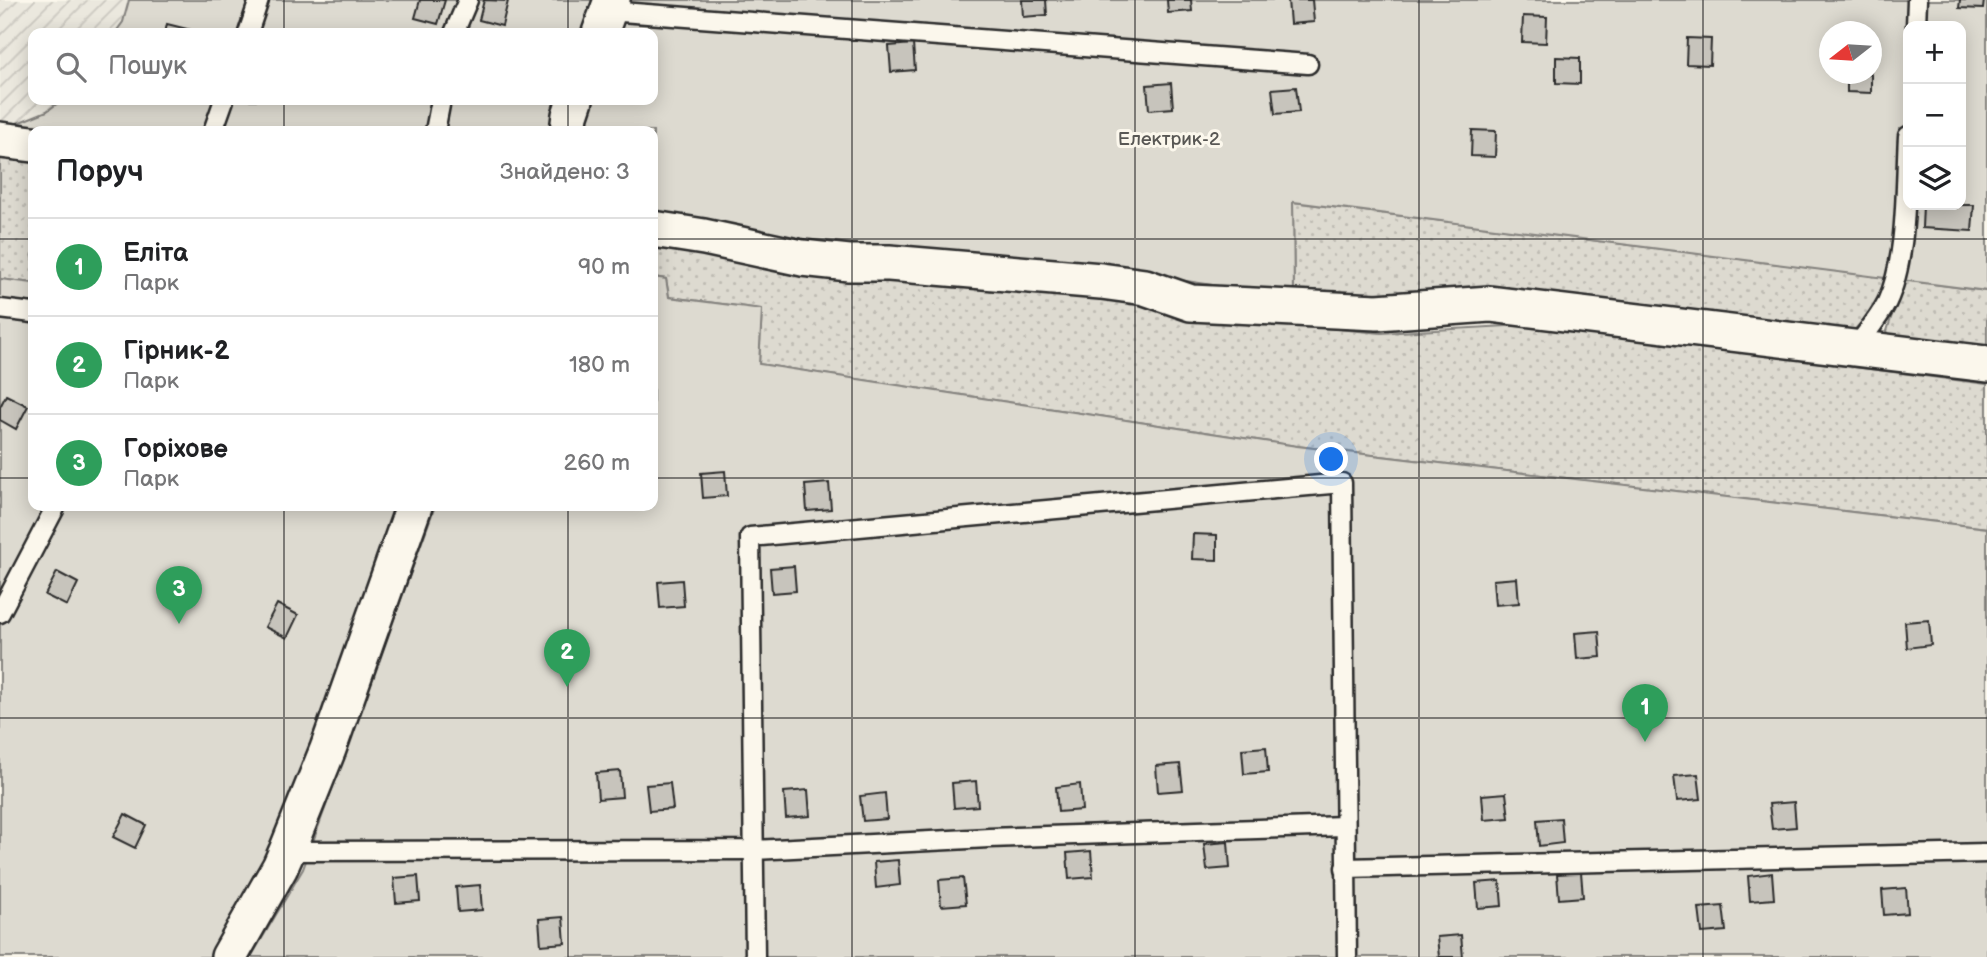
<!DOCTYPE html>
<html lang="uk">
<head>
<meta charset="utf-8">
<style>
  body { margin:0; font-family:"Balsamiq Sans",sans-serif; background:#f6f6f6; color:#202124 }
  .controls { position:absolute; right:21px; top:21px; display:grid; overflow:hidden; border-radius:14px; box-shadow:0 4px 18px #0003 }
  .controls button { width:63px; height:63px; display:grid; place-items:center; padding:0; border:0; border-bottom:2px solid #e0e0e0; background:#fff; color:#202124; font:35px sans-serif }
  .compass { position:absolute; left:1819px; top:21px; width:63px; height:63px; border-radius:50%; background:#fff; box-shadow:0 4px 18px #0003; rotate:253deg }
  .you { position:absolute; left:1332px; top:460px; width:24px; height:24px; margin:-18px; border:5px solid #fff; border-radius:50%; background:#1a73e8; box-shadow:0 0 0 10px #1a73e833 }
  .badge { display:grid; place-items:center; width:46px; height:46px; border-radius:50%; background:#b45309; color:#fff; font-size:23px; font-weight:700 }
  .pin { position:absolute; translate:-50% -58px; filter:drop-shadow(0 2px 4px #0008) }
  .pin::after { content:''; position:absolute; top:37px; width:24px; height:21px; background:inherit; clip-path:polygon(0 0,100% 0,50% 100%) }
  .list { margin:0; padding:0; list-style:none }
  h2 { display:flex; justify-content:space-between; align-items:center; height:91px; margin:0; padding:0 28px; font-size:30px }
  h2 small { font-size:23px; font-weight:400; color:#757577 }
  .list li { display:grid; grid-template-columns:46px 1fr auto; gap:21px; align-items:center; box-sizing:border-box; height:98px; padding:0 28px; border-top:2px solid #e0e0e0 }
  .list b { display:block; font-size:26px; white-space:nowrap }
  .list p { margin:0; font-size:23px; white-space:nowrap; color:#757577 }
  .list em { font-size:23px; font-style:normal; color:#757577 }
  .icon { flex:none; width:38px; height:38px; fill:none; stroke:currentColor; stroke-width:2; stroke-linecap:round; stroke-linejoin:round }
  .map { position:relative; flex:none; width:1987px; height:957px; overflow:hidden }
  .search { position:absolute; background:#fff; box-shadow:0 4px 18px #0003; left:28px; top:28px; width:630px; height:77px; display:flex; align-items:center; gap:18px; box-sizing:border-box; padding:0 24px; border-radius:14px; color:#757577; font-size:26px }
  .panel { position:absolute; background:#fff; box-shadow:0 4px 18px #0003; left:28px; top:126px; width:630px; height:385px; border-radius:14px }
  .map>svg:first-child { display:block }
</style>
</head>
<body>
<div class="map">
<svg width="1987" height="957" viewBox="0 0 1987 957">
  <defs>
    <pattern id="industrial-furrows" width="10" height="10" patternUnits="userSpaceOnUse" patternTransform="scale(1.75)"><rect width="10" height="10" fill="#ebe8de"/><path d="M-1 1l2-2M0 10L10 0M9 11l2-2" fill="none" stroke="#cac7bf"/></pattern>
    <pattern id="grass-dots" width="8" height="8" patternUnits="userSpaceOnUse" patternTransform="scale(1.75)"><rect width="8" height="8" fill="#dddad0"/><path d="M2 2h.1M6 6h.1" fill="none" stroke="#bebbb3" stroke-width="1.8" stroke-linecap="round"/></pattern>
  </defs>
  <rect width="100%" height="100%" fill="#fbf7ec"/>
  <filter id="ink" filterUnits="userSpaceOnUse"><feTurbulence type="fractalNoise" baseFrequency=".0143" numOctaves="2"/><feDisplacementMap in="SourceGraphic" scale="14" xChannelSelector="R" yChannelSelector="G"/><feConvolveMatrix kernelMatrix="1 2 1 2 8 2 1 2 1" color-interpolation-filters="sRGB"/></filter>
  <g filter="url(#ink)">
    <polygon fill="url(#industrial-furrows)" points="0,0 129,0 123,22 115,33 33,33 33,100 62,100 47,111 0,130"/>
    <g fill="url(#grass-dots)" stroke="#84827e" stroke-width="2">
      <polygon points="0,152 33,155 33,283 0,279"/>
      <polygon points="1293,202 1889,278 1874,308 1849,336 1294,297"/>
      <polygon points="653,244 802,275 1103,292 1202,317 1381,333 1525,325 1987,384 1987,528 1297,446 759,364 762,309 669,297 666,279 653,277"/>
      <polygon points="1903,280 1987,291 1987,356 1896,345 1887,331"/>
    </g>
    <g fill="#dddad0" stroke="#84827e" stroke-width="2" fill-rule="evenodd">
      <polygon points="129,0 599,0 587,33 115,33 123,22"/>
      <path d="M627,0H1987V291L1293,202L1294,297L1106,269L811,248L653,217V131H580L589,100H653V33H615ZM1908,26H1961V205H1908ZM1829,32H1871V74H1829Z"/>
      <polygon points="62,100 562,100 555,131 0,130 47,111"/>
      <polygon points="653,277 666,279 669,297 762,309 759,364 1297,446 1987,528 1987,957 251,957 303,869 435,506 653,506"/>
      <polygon points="0,279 33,283 33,506 398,506 316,741 269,854 209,957 0,957"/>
    </g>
    <g fill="#c7c4bc" stroke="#2b2b2b" stroke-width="2">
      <polygon points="420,0 445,0 438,24 415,18"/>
      <polygon points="484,0 508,1 502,26 479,20"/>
      <polygon points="1022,0 1046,0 1047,15 1023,17"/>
      <polygon points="1167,0 1191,0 1192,11 1168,13"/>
      <polygon points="1288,0 1312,0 1314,22 1290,24"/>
      <polygon points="1960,0 1984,0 1983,9 1959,8"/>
      <polygon points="1523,16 1547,17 1546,43 1522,42"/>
      <polygon points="167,24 191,30 190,33 165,33"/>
      <polygon points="1687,38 1711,39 1710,65 1686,64"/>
      <polygon points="913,44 915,70 891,72 889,46"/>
      <polygon points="1556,57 1580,58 1580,84 1556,83"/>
      <polygon points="1847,74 1871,74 1871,93 1847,92"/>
      <polygon points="1171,83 1173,108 1149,110 1147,85"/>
      <polygon points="1296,87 1299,112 1275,114 1272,89"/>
      <polygon points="1472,130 1496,131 1495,157 1471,156"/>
      <polygon points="1923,205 1974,205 1972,231 1922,228"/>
      <polygon points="6,395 28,406 16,429 0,420 0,407"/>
      <polygon points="725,471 727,496 703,498 701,473"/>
      <polygon points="829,483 831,509 807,511 805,485"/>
      <polygon points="1193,534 1217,535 1217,560 1192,559"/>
      <polygon points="794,566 796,591 772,593 770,568"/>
      <polygon points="57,572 78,583 67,606 45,595"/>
      <polygon points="1517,578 1519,603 1495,605 1493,580"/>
      <polygon points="682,580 684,606 660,608 658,582"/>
      <polygon points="277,604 298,615 287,638 265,627"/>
      <polygon points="1929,620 1931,645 1907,648 1905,622"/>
      <polygon points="1599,631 1601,657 1577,659 1575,633"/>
      <polygon points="1266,747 1268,772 1244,774 1242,749"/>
      <polygon points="1180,764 1183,790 1158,792 1156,766"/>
      <polygon points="620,771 622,797 598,799 596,773"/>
      <polygon points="1698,774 1701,799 1677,801 1674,776"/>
      <polygon points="976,781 978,806 954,808 952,783"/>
      <polygon points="670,783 673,809 649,811 646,785"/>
      <polygon points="1080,784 1082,810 1058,812 1056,787"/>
      <polygon points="808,790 810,816 786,818 784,792"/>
      <polygon points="885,793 887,819 863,821 860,796"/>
      <polygon points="1506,793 1509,818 1484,820 1482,795"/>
      <polygon points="1794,802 1796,827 1772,829 1769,804"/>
      <polygon points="125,814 146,825 135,848 113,837"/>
      <polygon points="1561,818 1563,843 1539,846 1537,820"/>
      <polygon points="1228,842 1230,868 1207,870 1204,844"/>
      <polygon points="1091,851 1093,877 1069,879 1067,853"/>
      <polygon points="898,860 900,885 876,888 874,862"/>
      <polygon points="1581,872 1583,897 1559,899 1557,874"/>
      <polygon points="1772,873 1774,899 1750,901 1748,876"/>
      <polygon points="418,876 420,901 396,903 394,878"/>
      <polygon points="963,878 966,904 941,906 939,880"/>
      <polygon points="1500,881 1502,906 1478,908 1476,883"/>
      <polygon points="480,885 482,910 458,912 456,887"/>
      <polygon points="1906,888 1908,913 1884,915 1882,890"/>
      <polygon points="1723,906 1726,931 1702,933 1699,908"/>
      <polygon points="563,917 565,943 541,945 539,919"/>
      <polygon points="1461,935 1463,957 1439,957 1437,937"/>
    </g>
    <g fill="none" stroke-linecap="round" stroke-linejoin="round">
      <g stroke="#2b2b2b" stroke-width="23">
        <g id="lane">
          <polyline points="608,11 1308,64"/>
          <polyline points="1916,26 1917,0"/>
          <polyline points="248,33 259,0"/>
          <polyline points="454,33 468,0"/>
          <polyline points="213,131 224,100"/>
          <polyline points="435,131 441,100"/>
          <polyline points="0,309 33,313"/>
          <path d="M1856,347C1866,333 1879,318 1887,302C1908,257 1905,186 1908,136"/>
          <polyline points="0,613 56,506"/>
          <polyline points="287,851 754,850 989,838 1344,826"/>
          <polyline points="1345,868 1987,853"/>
          <polyline points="755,957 750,537 1342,483 1347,957"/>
        </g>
      </g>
      <g stroke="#2b2b2b" stroke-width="40">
        <g id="street">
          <polyline points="600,33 612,0"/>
          <polyline points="568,131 570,115 575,100"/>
          <polyline points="0,140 33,144"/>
          <polyline points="653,229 704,237 802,258 849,263 889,263 1101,281 1145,287 1191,303 1377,312 1490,304 1987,364"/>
          <polyline points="229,957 280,867 287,851 328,749 414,506"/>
        </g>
      </g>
      <use href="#lane" stroke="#fbf7ec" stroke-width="18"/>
      <use href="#street" stroke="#fbf7ec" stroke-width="35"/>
    </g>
  </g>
  <path fill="none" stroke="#2b2b2b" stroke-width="2" stroke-opacity="0.55" d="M284,0V33M568,0V33M852,0V957M1135,0V957M1419,0V957M1703,0V957M284,100V131M568,100V131M0,239H33M653,239H1987M0,478H33M653,478H1987M284,506V957M568,506V957M0,718H1987"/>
  <g text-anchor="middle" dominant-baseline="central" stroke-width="6" stroke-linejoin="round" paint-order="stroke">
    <g font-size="19" fill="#585754" stroke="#fbf7ec">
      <text x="1169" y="139">Електрик-2</text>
    </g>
  </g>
</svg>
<div class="controls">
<button>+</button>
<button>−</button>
<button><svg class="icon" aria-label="layers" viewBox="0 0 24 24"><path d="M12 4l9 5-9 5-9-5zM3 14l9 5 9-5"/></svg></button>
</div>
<svg class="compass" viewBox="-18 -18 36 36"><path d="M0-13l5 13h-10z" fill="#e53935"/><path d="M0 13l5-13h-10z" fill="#757577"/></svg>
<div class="you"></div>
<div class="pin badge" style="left:1645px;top:742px;background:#2e9e5b">1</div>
<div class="pin badge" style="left:567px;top:687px;background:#2e9e5b">2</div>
<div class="pin badge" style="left:179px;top:624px;background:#2e9e5b">3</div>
<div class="search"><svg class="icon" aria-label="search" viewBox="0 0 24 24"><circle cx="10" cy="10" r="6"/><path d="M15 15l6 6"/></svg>Пошук</div>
<section class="panel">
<h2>Поруч<small>Знайдено: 3</small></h2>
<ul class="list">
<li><span class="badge" style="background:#2e9e5b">1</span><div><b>Еліта</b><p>Парк</p></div><em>90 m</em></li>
<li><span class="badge" style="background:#2e9e5b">2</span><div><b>Гірник-2</b><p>Парк</p></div><em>180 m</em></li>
<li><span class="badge" style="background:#2e9e5b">3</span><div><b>Горіхове</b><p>Парк</p></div><em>260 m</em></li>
</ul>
</section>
</div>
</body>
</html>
